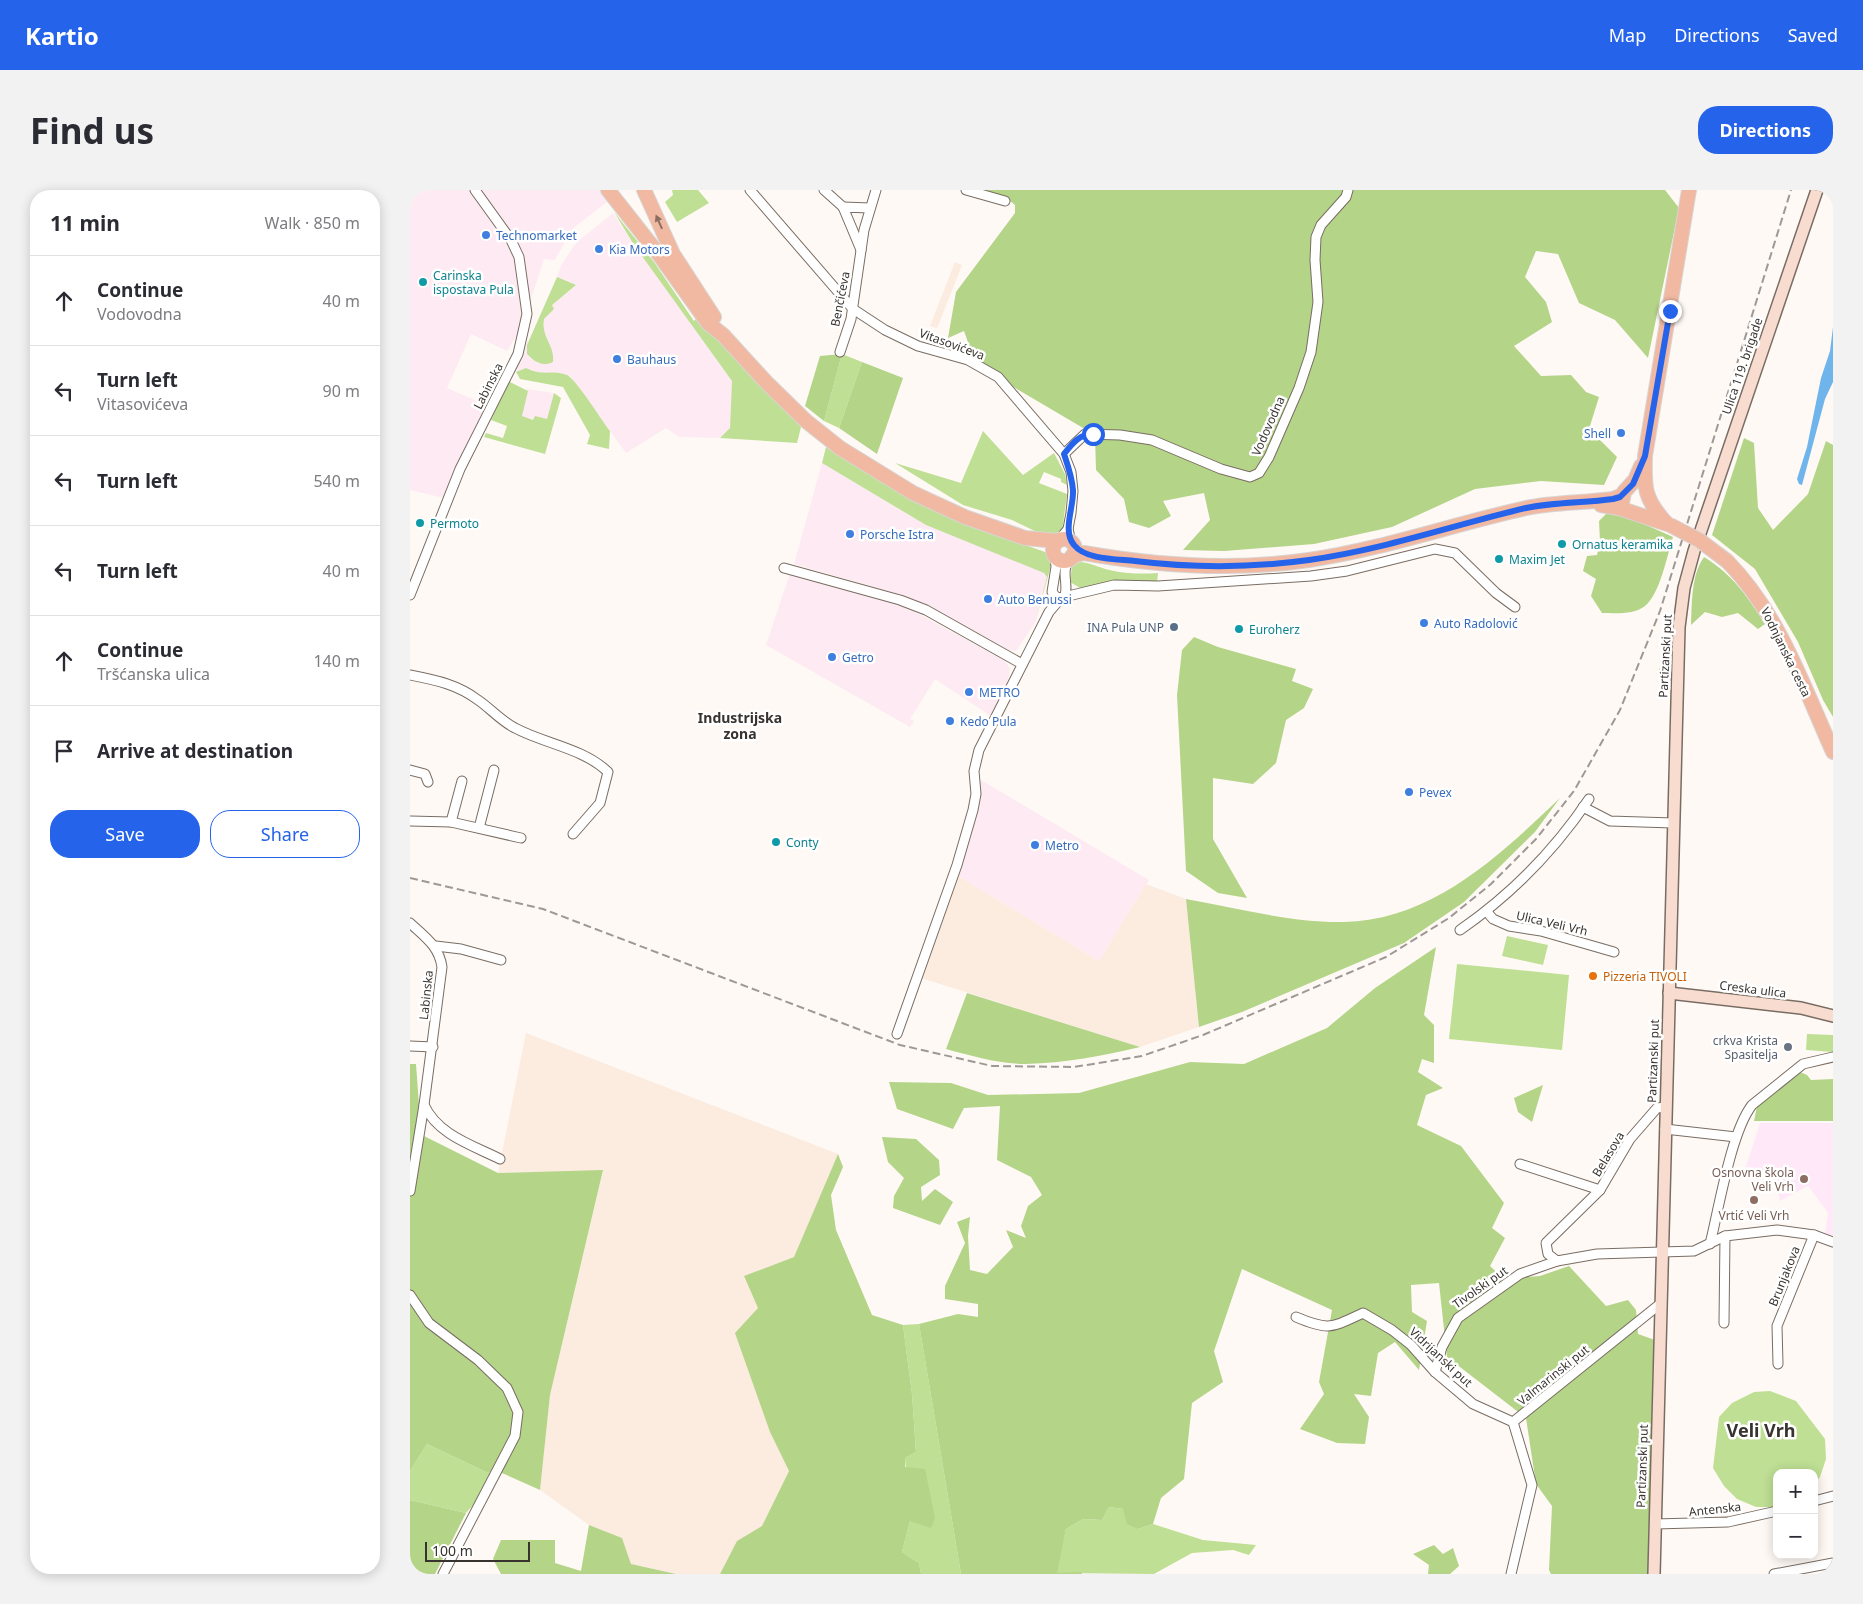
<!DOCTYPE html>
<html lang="en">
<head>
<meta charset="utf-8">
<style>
  body { margin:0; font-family:"Noto Sans",sans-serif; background:#f2f2f3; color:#2b2b33 }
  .controls { position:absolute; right:15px; bottom:15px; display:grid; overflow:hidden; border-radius:10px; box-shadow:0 2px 12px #0003 }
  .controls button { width:45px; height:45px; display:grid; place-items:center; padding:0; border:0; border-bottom:1px solid #e1e1e2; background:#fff; color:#2b2b33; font:25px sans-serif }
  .scale { position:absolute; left:15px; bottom:12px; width:105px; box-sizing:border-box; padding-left:5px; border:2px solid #38332f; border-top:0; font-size:14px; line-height:18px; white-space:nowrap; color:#38332f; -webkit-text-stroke:4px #fff; paint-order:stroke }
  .stop { position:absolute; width:15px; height:15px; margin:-11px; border:4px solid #2563eb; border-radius:50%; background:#fff }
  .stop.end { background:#2563eb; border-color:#fff; box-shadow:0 1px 5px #0008 }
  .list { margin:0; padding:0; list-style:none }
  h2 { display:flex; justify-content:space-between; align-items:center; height:65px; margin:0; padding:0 20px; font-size:21px }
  h2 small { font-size:16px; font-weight:400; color:#7c7c81 }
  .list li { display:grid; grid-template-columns:32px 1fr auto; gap:15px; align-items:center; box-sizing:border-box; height:90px; padding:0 20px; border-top:1px solid #e1e1e2 }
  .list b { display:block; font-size:19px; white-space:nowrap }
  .list p { margin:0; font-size:16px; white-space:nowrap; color:#7c7c81 }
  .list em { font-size:16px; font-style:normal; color:#7c7c81 }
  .actions { display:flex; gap:10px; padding:15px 20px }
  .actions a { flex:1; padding:11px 0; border:1px solid #2563eb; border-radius:20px; text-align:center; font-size:18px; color:#2563eb }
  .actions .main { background:#2563eb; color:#fff }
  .icon { flex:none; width:28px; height:28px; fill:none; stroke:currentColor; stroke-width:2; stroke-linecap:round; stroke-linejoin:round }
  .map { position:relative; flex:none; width:1423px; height:1384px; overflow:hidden; border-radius:20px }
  header { display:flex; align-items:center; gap:30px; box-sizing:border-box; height:70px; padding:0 25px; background:#2563eb; color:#fff }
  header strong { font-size:24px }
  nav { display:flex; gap:28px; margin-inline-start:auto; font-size:18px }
  .intro { display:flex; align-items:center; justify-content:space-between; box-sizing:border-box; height:120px; padding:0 30px }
  h1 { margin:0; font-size:35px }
  .button { padding:12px 22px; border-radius:20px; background:#2563eb; color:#fff; font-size:18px; font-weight:700 }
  main { display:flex; gap:30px; padding:0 30px }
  aside { flex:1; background:#fff; border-radius:20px; box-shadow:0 2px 12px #0003 }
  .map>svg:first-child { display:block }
</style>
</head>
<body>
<header>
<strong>Kartio</strong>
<nav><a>Map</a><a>Directions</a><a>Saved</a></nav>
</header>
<div class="intro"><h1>Find us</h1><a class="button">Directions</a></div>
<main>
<aside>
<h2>11 min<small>Walk · 850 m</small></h2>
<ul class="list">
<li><svg class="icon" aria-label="ahead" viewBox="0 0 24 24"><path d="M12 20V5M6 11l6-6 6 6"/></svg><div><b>Continue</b><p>Vodovodna</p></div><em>40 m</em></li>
<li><svg class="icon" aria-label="left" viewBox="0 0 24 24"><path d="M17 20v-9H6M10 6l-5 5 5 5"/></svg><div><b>Turn left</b><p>Vitasovićeva</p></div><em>90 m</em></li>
<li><svg class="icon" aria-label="left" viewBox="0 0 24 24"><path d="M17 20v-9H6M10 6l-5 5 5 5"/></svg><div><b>Turn left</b></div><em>540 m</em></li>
<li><svg class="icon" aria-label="left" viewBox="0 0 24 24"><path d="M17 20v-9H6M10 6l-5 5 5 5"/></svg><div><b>Turn left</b></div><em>40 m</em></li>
<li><svg class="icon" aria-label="ahead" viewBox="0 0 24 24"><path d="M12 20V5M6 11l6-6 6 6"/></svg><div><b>Continue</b><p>Tršćanska ulica</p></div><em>140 m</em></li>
<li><svg class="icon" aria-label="arrive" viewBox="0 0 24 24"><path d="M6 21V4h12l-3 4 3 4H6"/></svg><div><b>Arrive at destination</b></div></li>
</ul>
<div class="actions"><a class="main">Save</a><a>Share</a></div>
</aside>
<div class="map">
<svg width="1423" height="1384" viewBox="0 0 1423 1384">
  <rect width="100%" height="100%" fill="#fff9f5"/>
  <g fill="#feeaf2">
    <polygon points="0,0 194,0 201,9 162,39 145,70 134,69 111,139 97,161 61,144 37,198 76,215 34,308 0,300"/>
    <polygon points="203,23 224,55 322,191 320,238 310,248 269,247 256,238 216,263 160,186 146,182 128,184 116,178 106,182 118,150 117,164 129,174 134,146 134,129 144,119 141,115 166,96 147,87 152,74 166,53"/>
    <polygon points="117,199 144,203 137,229 124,230 111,226"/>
    <polygon points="412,273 516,335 635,383 637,387 625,433 606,461 599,460 518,415 492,405 384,374"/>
    <polygon points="380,383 489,413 595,471 600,479 599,487 581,526 525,489 500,529 504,531 500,537 356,455"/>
    <polygon points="571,590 739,690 689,771 548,686 570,609"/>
  </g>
  <g fill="#fcebdf">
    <polygon points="545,72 552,75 527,138 520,136"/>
    <polygon points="548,686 689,771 736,694 776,709 789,837 730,857 511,788"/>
    <polygon points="116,843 428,964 384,1067 334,1086 348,1118 360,1242 379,1281 352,1336 327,1351 310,1384 266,1384 221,1374 212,1348 179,1335 130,1300 140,1205 193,981 88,983"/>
  </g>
  <polygon fill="#ffe9f8" points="1350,933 1423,933 1423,1047 1415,1044 1418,1023 1398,996 1370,1011 1362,981 1335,979"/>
  <g fill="#bfdf94">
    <polygon points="262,0 288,0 299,13 267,32 255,12 263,5"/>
    <polygon points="204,22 244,72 284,131 287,128 391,237 387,253 310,248 320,238 322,191 224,55"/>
    <path d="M147,87L166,95L142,115L144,119L134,129C131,148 145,155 143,172C132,177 125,172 117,164V155Z"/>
    <polygon points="432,164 452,172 429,238 414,231"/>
    <path d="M116,178C134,187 141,179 157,185C165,188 193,232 200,241L199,259L177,254L180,245L153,197L110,189L106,182Z"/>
    <polygon points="98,191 118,201 112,226 123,230 125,226 137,229 144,203 151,208 135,264 74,247 76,243 93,248 97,236 81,230"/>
    <polygon points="573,241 613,285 644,263 655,284 657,295 651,292 651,289 634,282 629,293 657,304 652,342 648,346 633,345 602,330 553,315 485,273 551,293"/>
    <polygon points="416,257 502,309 549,332 638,363 642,372 625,433 637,387 634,383 516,335 412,273"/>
    <path d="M670,372C682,373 692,379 704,381C719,384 733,384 748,383L747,393H694L670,398L660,392L662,376Z"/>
    <polygon points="1259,448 1263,448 1262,482 1249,480"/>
    <polygon points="1097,746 1138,755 1133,775 1092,766"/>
    <polygon points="1047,774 1159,785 1152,860 1039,849"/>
    <polygon points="1397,844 1423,845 1423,862 1396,860"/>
    <polygon points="509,1134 551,1384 511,1384 509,1373 492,1362 500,1331 495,1268 506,1262 502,1204 493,1135"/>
    <polygon points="1360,1201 1386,1211 1415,1249 1416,1269 1410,1287 1404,1295 1404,1283 1367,1283 1367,1317 1346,1317 1327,1309 1314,1296 1303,1278 1309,1227 1322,1213 1344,1202"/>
    <polygon points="17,1254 76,1282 92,1283 56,1323 0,1310 0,1281"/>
    <polygon points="699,1317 713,1319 728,1339 743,1334 793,1350 846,1355 839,1365 823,1360 782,1363 744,1384 646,1383 656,1339 673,1329 692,1330"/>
  </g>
  <g fill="#b4d488">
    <polygon points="565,0 1255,0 1269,18 1238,168 1205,130 1169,113 1148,64 1126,61 1115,87 1136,112 1142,132 1104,156 1131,186 1161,185 1176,202 1189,207 1179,239 1207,267 1194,295 1131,291 1065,299 982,337 904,354 814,361 773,360 800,330 794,303 753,311 761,326 739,338 719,332 714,309 686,280 685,245 600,195 591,184 564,169 554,141 538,148 546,102 605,23 605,15 599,10"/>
    <polygon points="432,164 414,231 395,216 410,166"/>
    <polygon points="452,172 493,188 467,264 429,238"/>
    <polygon points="1334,248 1344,253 1348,318 1363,340 1398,304 1416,251 1423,255 1423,527 1413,510 1388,452 1345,379 1302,345"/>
    <path d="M1197,323L1223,329L1263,347C1257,366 1250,404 1235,416C1224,425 1205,423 1192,423L1181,406L1186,389L1173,381L1177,366L1187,365L1190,351L1189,331Z"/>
    <path d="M1294,367C1322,384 1338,407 1355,434L1348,439L1328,423L1312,427L1295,422L1281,435C1282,414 1281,385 1294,367Z"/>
    <polygon points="784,447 808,457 886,479 882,491 903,499 894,518 876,530 866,573 843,594 803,588 803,649 837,708 808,703 776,681 767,505 772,460"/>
    <path d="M1150,608L1125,642L1054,712L994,753L832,822L789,837L776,709C827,718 882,733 934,732C1023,730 1090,665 1150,608Z"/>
    <polygon points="1026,757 1014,825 1024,835 1024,873 1012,869 1008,882 1033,898 1016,905 1007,935 1051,956 1094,1013 1082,1038 1095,1048 1080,1076 1094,1089 1130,1086 1159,1076 1196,1116 1218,1110 1226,1120 1228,1144 1245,1150 1238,1384 1141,1384 1139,1380 1142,1316 1126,1294 1116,1228 1037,1167 1029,1093 1001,1095 1002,1122 1017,1131 1009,1180 985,1152 968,1163 961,1206 944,1204 959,1227 955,1254 927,1253 890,1239 914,1204 909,1192 922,1120 832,1079 804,1161 813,1192 782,1213 774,1289 751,1308 743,1334 728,1339 717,1334 713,1319 699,1317 692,1330 673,1329 656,1339 647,1383 671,1382 672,1384 551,1384 509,1134 548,1124 568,1127 568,1114 535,1109 535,1096 555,1053 547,1032 560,1027 558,1046 560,1080 577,1084 603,1057 596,1040 616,1048 611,1036 618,1016 632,1005 621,987 587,970 590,916 554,918 543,939 487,919 479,892 541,893 578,905 669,903 780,872 834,874 917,838 965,798"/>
    <path d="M557,803L730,857C693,866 655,873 616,874C589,874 562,866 536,859Z"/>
    <polygon points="0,874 6,874 9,915 6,942 88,983 193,980 140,1205 130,1300 92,1283 76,1282 17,1254 0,1281"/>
    <polygon points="1390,882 1397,885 1401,890 1423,889 1423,931 1344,931 1347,916"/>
    <polygon points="1133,895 1122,932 1108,922 1104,908"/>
    <polygon points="472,947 506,949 529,970 530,985 511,997 512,1011 525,999 543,1012 530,1035 483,1018 484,1006 494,988 478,972"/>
    <polygon points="428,964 433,977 421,1005 426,1040 462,1125 493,1135 502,1204 506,1262 495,1268 495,1277 515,1279 525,1328 521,1338 500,1331 492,1362 509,1373 511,1384 310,1384 327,1351 352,1336 379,1281 360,1242 325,1143 348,1118 334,1086 384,1067"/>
    <polygon points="0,1310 56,1323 25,1384 0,1384"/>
    <polygon points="179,1335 212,1348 221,1374 266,1384 91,1384 83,1369 91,1350 145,1350 145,1373 171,1381"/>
    <polygon points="1024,1355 1033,1364 1043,1358 1049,1376 1040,1384 1018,1384 1019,1375 1003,1364"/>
  </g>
  <polygon fill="#6fb4eb" points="1423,137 1423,192 1415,209 1392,295 1389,294 1387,289 1397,257 1411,188 1420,161"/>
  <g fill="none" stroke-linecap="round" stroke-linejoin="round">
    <g stroke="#796d63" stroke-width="11">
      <g id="street">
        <polyline points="340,0 443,119 475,140 508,156 558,170 588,187 654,264 661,282 663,301 661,323 658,339 650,349"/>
        <polyline points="414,0 433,17"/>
        <polyline points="556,0 595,11"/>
        <polyline points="451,60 433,17 460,18"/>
        <polyline points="430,162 441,129 454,40 466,0"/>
        <polyline points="654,264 675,244 710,245 742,250 811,279 840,287 849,283 859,267 889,198 901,162 908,112 905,70 906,47 911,35 936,7 938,0"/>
        <polyline points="658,339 661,352"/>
        <path d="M645,366L646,377L642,402L647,408L654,407C660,397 650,383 659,369"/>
        <polyline points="374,378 490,410 516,420 612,474"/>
        <polyline points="0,405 50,279 108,164 117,124 109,67 101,50 65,0"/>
        <polyline points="654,407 704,395 748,396 901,386 937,381 1025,359 1045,363 1086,403 1105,417"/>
        <path d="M0,485C25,490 47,494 68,510C80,518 91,531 105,538C135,554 173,558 198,582L190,613L163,644"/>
        <polyline points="0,580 15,584 18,592"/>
        <polyline points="1173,617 1200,631 1263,633"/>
        <polyline points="0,631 41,632 111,648"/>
        <polyline points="41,632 52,591"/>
        <polyline points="69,638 84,580"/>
        <polyline points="1077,722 1083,729 1099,736 1131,741 1204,762"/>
        <path d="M0,733C15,747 29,756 32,777L14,915C28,945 62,955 90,969"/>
        <path d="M1050,740C1102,704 1144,661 1179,609"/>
        <polyline points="26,756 51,759 91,770"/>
        <polyline points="487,844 547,675 563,620 566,604 564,581 569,560 639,422 651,408"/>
        <polyline points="0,856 23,857"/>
        <polyline points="1255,939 1326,947"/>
        <polyline points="1110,974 1190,1000"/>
        <polyline points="0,1001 14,915"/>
        <path d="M1300,1054C1309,1018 1321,942 1342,915L1393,874L1423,867"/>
        <polyline points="1147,1071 1138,1064 1136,1053 1190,1000 1220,949 1247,918 1255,917"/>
        <polyline points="0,1105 19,1133 68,1170 97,1198 108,1222 105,1246 33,1384"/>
        <path d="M886,1127C919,1141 921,1138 953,1123L982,1140L1001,1155L1025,1182L1063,1214L1103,1232"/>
        <polyline points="1314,1133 1315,1046"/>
        <polyline points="1368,1174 1367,1136 1404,1045"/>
        <polyline points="1025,1182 1032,1157 1048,1128 1110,1084 1147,1071 1187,1064 1284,1061 1315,1046 1367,1040 1404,1045 1423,1052"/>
        <polyline points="1404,1311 1423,1306"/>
        <polyline points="1245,1334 1318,1332 1367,1321"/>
        <polyline points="1101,1384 1122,1295 1103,1232 1250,1114"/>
        <polyline points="1364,1384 1423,1373"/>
      </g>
    </g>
    <g stroke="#796d63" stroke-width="14">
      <g id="secondary">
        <polyline points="1259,803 1391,818 1423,826"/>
        <polyline points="1244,1384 1269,437 1274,398 1284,361 1407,0"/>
      </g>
    </g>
    <g stroke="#d7d6d5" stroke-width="16">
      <g id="primary">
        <polyline points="198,0 250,66 298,133 313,145 356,192 396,231 430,258 503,303 555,327 615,348 648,351"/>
        <polyline points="234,0 263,64 304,127"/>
        <polyline points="1212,313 1214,302 1225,290 1231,276"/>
        <polyline points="1191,315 1209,318 1254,333"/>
        <path d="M1257,334C1234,309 1234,298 1235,266L1279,0"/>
        <circle cx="654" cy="360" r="11"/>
        <path d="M662,366L674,363C748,376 824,381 899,370C973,359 1044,334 1116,318C1145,312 1174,313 1203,309L1213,305"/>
        <path d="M1317,371C1369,424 1393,495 1423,562"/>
      </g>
    </g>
    <use href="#street" stroke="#fff" stroke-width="9"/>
    <use href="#secondary" stroke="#f8dcd0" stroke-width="11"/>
    <use href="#primary" stroke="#f1b8a2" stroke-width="14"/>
    <polyline stroke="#9e9995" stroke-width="2" stroke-dasharray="8 4" stroke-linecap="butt" points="0,688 133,719 490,855 582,876 664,877 732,866 793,845 976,767 1039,728 1081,694 1126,649 1164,601 1210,520 1250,421 1381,0"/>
    <g stroke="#d7d6d5" stroke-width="16" stroke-linecap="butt">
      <polyline id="primary-bridge" points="1260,335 1289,350 1317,371"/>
    </g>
    <use href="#primary-bridge" stroke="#f1b8a2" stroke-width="14"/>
  </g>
  <defs><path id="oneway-solid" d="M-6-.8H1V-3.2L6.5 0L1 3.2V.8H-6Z" transform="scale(1.25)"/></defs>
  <use fill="#8b6f63" href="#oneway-solid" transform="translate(249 32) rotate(-114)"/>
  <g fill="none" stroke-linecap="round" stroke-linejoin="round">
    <path stroke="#2563eb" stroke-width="6" d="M683,244C669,244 662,254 654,264C658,276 662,287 663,300C664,317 652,341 664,355C676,370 707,369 725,371C782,378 841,378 899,370C972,360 1044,335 1116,318C1144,312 1174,313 1203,309L1210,307L1223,294L1235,266L1260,121"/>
  </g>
  <g fill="#3f7fe0" stroke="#fff" stroke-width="2">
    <circle cx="76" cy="45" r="5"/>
    <circle cx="189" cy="59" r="5"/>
    <circle cx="207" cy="169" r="5"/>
    <circle cx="1211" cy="243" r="5"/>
    <circle cx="440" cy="344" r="5"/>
    <circle cx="578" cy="409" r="5"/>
    <circle cx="1014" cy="433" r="5"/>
    <circle cx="422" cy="467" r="5"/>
    <circle cx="559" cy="502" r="5"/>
    <circle cx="540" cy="531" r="5"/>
    <circle cx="999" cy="602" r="5"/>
    <circle cx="625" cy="655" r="5"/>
  </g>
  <g fill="#0f9aa8" stroke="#fff" stroke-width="2">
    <circle cx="13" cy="92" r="5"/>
    <circle cx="10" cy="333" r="5"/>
    <circle cx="1152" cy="354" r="5"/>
    <circle cx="1089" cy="369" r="5"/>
    <circle cx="829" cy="439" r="5"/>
    <circle cx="366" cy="652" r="5"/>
  </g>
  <circle fill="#5c6f8a" stroke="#fff" stroke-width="2" cx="764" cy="437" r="5"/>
  <circle fill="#e8710a" stroke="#fff" stroke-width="2" cx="1183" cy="786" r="5"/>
  <circle fill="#6b7280" stroke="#fff" stroke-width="2" cx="1378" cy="857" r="5"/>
  <g fill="#8d6e63" stroke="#fff" stroke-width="2">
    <circle cx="1394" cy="989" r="5"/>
    <circle cx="1344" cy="1010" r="5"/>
  </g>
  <g text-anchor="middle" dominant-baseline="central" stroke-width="5" stroke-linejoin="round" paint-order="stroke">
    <g font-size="12" fill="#366cbe" stroke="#fff" text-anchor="start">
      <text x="86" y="45">Technomarket</text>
      <text x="199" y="59">Kia Motors</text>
      <text x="217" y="169">Bauhaus</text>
      <text x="1201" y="243" text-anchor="end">Shell</text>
      <text x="450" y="344">Porsche Istra</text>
      <text x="588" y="409">Auto Benussi</text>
      <text x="1024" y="433">Auto Radolović</text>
      <text x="432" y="467">Getro</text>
      <text x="569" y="502">METRO</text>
      <text x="550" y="531">Kedo Pula</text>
      <text x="1009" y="602">Pevex</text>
      <text x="635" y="655">Metro</text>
    </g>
    <g font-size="12" fill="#0d838f" stroke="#fff" text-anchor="start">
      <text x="23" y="85">Carinska<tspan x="23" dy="14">ispostava Pula</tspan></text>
      <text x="20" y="333">Permoto</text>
      <text x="1162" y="354">Ornatus keramika</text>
      <text x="1099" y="369">Maxim Jet</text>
      <text x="839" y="439">Euroherz</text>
      <text x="376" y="652">Conty</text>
    </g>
    <g font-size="12" fill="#38332f" stroke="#fff">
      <text transform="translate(430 109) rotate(-79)">Benčićeva</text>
      <text transform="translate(542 154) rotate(20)">Vitasovićeva</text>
      <text transform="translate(1332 176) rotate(-71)">Ulica 119. brigade</text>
      <text transform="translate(78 196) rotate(-63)">Labinska</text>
      <text transform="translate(858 236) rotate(-66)">Vodovodna</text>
      <text transform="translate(1376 462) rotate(64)">Vodnjanska cesta</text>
      <text transform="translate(1255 466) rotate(-87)">Partizanski put</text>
      <text transform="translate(1142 733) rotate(13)">Ulica Veli Vrh</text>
      <text transform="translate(1343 799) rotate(7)">Creska ulica</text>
      <text transform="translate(16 805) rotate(-84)">Labinska</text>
      <text transform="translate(1243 871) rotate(-88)">Partizanski put</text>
      <text transform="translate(1198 964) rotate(-59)">Belasova</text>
      <text transform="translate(1374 1086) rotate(-68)">Brunjakova</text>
      <text transform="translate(1070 1097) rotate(-35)">Tivolski put</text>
      <text transform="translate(1031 1167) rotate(43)">Vidrijanski put</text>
      <text transform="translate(1143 1185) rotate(-39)">Valmarinski put</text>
      <text transform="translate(1232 1276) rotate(-88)">Partizanski put</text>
      <text transform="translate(1305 1319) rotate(-6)">Antenska</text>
    </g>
    <g font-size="12" fill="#4e5e75" stroke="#fff" text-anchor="end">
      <text x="754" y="437">INA Pula UNP</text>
    </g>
    <g font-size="12" fill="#c56008" stroke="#fff" text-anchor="start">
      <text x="1193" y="786">Pizzeria TIVOLI</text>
    </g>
    <g font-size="12" fill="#5b616d" stroke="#fff" text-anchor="end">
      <text x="1368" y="850">crkva Krista<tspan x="1368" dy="14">Spasitelja</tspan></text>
    </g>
    <g font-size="12" fill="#785e54" stroke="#fff" text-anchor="end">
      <text x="1384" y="982">Osnovna škola<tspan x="1384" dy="14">Veli Vrh</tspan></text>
      <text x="1344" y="1025" text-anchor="middle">Vrtić Veli Vrh</text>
    </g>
    <g font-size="14" font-weight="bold" fill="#38332f" stroke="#fff">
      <text x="330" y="527">Industrijska<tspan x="330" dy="16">zona</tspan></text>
    </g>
    <g font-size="18" font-weight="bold" fill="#38332f" stroke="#fff">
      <text x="1351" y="1240">Veli Vrh</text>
    </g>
  </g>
</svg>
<div class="controls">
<button>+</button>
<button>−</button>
</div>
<div class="scale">100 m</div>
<div class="stop" style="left:683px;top:244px"></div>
<div class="stop end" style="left:1260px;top:121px"></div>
</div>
</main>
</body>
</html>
